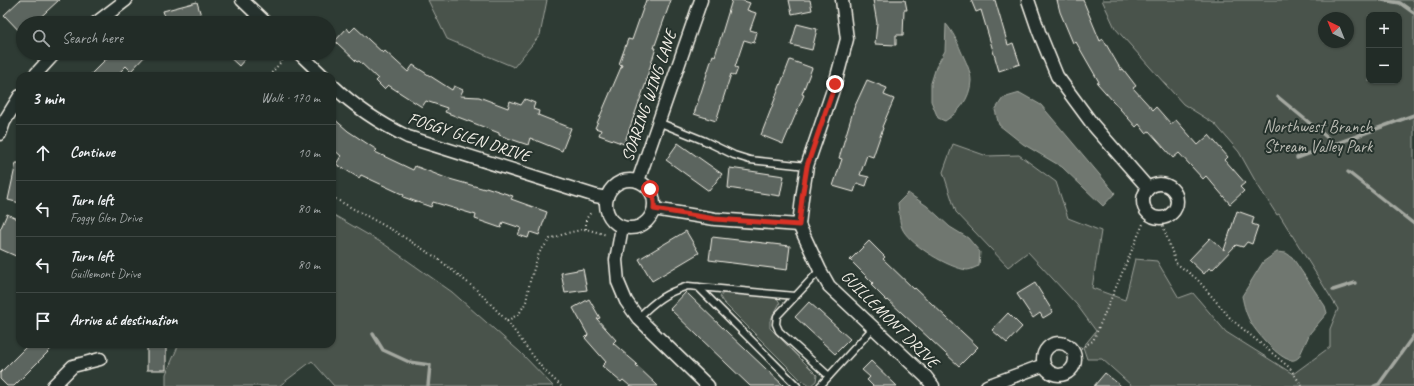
<!DOCTYPE html>
<html lang="en">
<head>
<meta charset="utf-8">
<style>
  body { margin:0; font-family:Caveat,sans-serif; background:#2a342f; color:#f1f3f6 }
  .controls { position:absolute; right:12px; top:12px; display:grid; overflow:hidden; border-radius:8px; box-shadow:0 1px 3px #0004 }
  .controls button { width:36px; height:36px; display:grid; place-items:center; padding:0; border:0; border-bottom:1px solid #3f4844; background:#222c27; color:#f1f3f6; font:20px sans-serif }
  .compass { position:absolute; left:1318px; top:12px; width:36px; height:36px; border-radius:50%; background:#222c27; box-shadow:0 1px 3px #0004; rotate:317deg }
  .stop { position:absolute; width:12px; height:12px; margin:-9px; border:3px solid #d93025; border-radius:50%; background:#fff }
  .stop.end { background:#d93025; border-color:#fff; box-shadow:0 1px 4px #0008 }
  .list { margin:0; padding:0; list-style:none }
  h2 { display:flex; justify-content:space-between; align-items:center; height:52px; margin:0; padding:0 16px; font-size:17px }
  h2 small { font-size:13px; font-weight:400; color:#a2a7a7 }
  .list li { display:grid; grid-template-columns:26px 1fr auto; gap:12px; align-items:center; box-sizing:border-box; height:56px; padding:0 16px; border-top:1px solid #3f4844 }
  .list b { display:block; font-size:15px; white-space:nowrap }
  .list p { margin:0; font-size:13px; white-space:nowrap; color:#a2a7a7 }
  .list em { font-size:13px; font-style:normal; color:#a2a7a7 }
  .icon { flex:none; width:22px; height:22px; fill:none; stroke:currentColor; stroke-width:2; stroke-linecap:round; stroke-linejoin:round }
  .map { position:relative; flex:none; width:1414px; height:386px; overflow:hidden }
  .search { position:absolute; background:#222c27; box-shadow:0 1px 3px #0004; left:16px; top:16px; width:320px; height:44px; display:flex; align-items:center; gap:10px; box-sizing:border-box; padding:0 14px; border-radius:22px; color:#a2a7a7; font-size:15px }
  .panel { position:absolute; background:#222c27; box-shadow:0 1px 3px #0004; left:16px; top:72px; width:320px; height:276px; border-radius:12px }
  .map>svg:first-child { display:block }
</style>
</head>
<body>
<div class="map">
<svg width="1414" height="386" viewBox="0 0 1414 386">
  <rect width="100%" height="100%" fill="#2e3b34"/>
  <filter id="ink" filterUnits="userSpaceOnUse"><feTurbulence type="fractalNoise" baseFrequency=".025" numOctaves="2"/><feDisplacementMap in="SourceGraphic" scale="8" xChannelSelector="R" yChannelSelector="G"/><feConvolveMatrix kernelMatrix="1 2 1 2 8 2 1 2 1" color-interpolation-filters="sRGB"/></filter>
  <g filter="url(#ink)">
    <g fill="#48524c" stroke="#9ea29a" fill-rule="evenodd">
      <polygon points="428,0 547,0 540,35 514,67 447,39"/>
      <path d="M1102,0H1414V386H1132L1102,359H1087L1083,347L1096,331L1077,305L1028,252L1008,267L956,212L943,172L953,144L987,156L1019,155L1056,182L1068,218L1101,231L1092,288L1125,300L1135,259L1157,261L1179,298L1193,293L1226,332L1293,374L1330,347V329L1338,309L1279,214L1277,215L1257,184L1239,152L1215,124L1183,104L1115,28ZM1369,15H1399V81H1369ZM1324,18H1348V42H1324Z"/>
      <polygon points="332,214 384,244 452,292 520,352 553,386 334,386 312,361 279,386 166,386 166,374 179,344 332,344"/>
      <polygon points="728,292 777,298 780,303 770,321 770,328 817,375 816,381 810,386 802,381 723,302 720,297 723,293"/>
    </g>
    <g fill="#6f7770" stroke="#a4a8a0">
      <path d="M946,24C953,32 957,41 961,51C965,60 971,71 971,81C970,99 959,112 945,121L938,118L931,101V83L936,67L945,51Z"/>
      <polygon points="1020,93 1041,105 1115,193 1103,206 1062,167 1023,144 999,125 995,110 1003,98"/>
      <path d="M908,193L927,206L950,227L968,238L980,252L979,266C975,267 971,270 967,270C949,268 912,246 903,230C899,223 899,211 898,203Z"/>
      <path d="M1277,252L1286,253L1292,257L1325,306L1327,313L1310,333L1299,357C1297,359 1294,361 1291,360C1279,359 1257,333 1251,323C1246,314 1244,306 1242,296L1263,262Z"/>
    </g>
    <g fill="none" stroke-linecap="round" stroke-linejoin="round">
      <g stroke="#a4a8a0" stroke-width="3.5">
        <polyline points="1382,0 1400,3 1414,13"/>
        <polyline points="1278,97 1335,144"/>
        <polyline points="1297,158 1414,115"/>
        <polyline points="1348,172 1414,224"/>
        <polyline points="1333,290 1355,283"/>
        <polyline points="373,334 383,350 409,362 430,365 428,386"/>
        <polyline points="1374,386 1379,384 1414,335"/>
      </g>
    </g>
    <g fill="#5c655e" stroke="#f4f1e8">
      <polygon points="20,0 59,0 34,23 23,23 23,35 4,15"/>
      <polygon points="646,0 671,0 654,48 656,48 646,80 647,80 624,144 599,135 601,130 595,128 622,65 619,64 628,39 632,40"/>
      <polygon points="732,0 741,0 750,3 747,10 756,13 750,30 757,32 754,43 744,40 735,67 738,68 735,76 731,74 716,121 694,114 713,55 715,56"/>
      <polygon points="789,0 810,0 812,10 792,14"/>
      <polygon points="873,0 905,0 907,10 904,10 903,35 896,35 896,45 875,44 877,23"/>
      <polygon points="971,0 995,0 1008,45 1013,43 1020,64 999,71 981,10 976,12"/>
      <polygon points="1057,0 1083,0 1100,41 1103,39 1121,70 1123,69 1136,86 1133,88 1153,110 1156,107 1171,124 1176,120 1198,145 1209,135 1228,157 1225,160 1245,183 1240,187 1244,191 1230,204 1206,176 1203,179 1179,153 1173,158 1149,131 1146,133 1139,124 1136,127 1097,83 1099,82 1076,42 1073,43 1060,12"/>
      <polygon points="197,2 202,19 185,23 167,23 163,11"/>
      <polygon points="797,24 817,29 812,50 791,45"/>
      <polygon points="355,27 383,53 385,51 408,72 413,65 452,90 454,86 463,90 460,96 479,97 508,108 510,101 521,105 525,99 535,103 533,109 539,111 538,115 571,128 562,151 530,138 528,145 499,135 499,133 445,112 447,108 426,101 422,107 388,85 384,89 376,81 378,79 359,61 357,62 335,41 347,28 350,32"/>
      <polygon points="112,53 148,53 131,71 126,66 116,76 89,76"/>
      <polygon points="225,53 250,53 239,66"/>
      <polygon points="790,60 812,68 802,94 804,95 783,144 761,135"/>
      <polygon points="867,80 887,88 884,95 894,99 882,127 883,128 873,157 867,155 860,175 869,177 866,186 857,183 854,192 833,186 842,159 839,158 854,108"/>
      <polygon points="332,117 348,131 377,150 375,152 413,170 415,166 446,178 485,189 486,187 513,196 511,199 547,212 539,235 530,232 528,238 518,235 521,228 503,222 501,228 475,219 476,215 433,202 431,207 403,197 404,195 361,175 359,178 336,164 341,156 332,148"/>
      <polygon points="678,143 722,174 709,191 666,160"/>
      <polygon points="16,163 20,163 20,203 8,200"/>
      <polygon points="730,168 784,176 780,196 728,188"/>
      <polygon points="1237,211 1254,217 1252,224 1258,226 1252,244 1247,242 1243,247 1236,245 1212,270 1209,268 1204,274 1189,260 1210,238 1224,250"/>
      <polygon points="7,214 20,220 20,252 18,257 0,249 0,230"/>
      <polygon points="686,231 699,253 652,281 639,259"/>
      <polygon points="712,237 790,246 787,270 709,260"/>
      <polygon points="869,241 885,257 883,259 914,289 915,288 978,347 959,366 888,300 887,301 871,285 873,283 850,260"/>
      <polygon points="583,269 587,290 565,293 561,273"/>
      <polygon points="1035,283 1053,312 1043,318 1040,313 1033,318 1017,294"/>
      <polygon points="686,292 727,332 784,386 750,386 727,364 670,309"/>
      <polygon points="589,299 600,318 597,319 616,340 613,343 637,364 636,365 658,386 630,386 623,380 621,382 602,366 606,362 585,338 588,335 573,308"/>
      <polygon points="809,302 850,339 835,354 795,317"/>
      <polygon points="1008,313 1022,327 1007,343 992,330"/>
      <polygon points="29,344 56,344 14,386 7,386 0,379 0,373"/>
      <rect x="147" y="344" width="19" height="26"/>
      <polygon points="871,361 897,386 873,386 867,380 870,377 862,370"/>
      <polygon points="1105,373 1121,386 1094,386"/>
    </g>
    <g fill="none" stroke-linecap="round" stroke-linejoin="round">
      <g stroke="#f4f1e8" stroke-width="9">
        <g id="service">
          <polyline points="658,122 705,141 734,155 750,160 807,166"/>
          <polyline points="820,270 777,316 776,324 779,331 829,376"/>
          <polyline points="698,287 797,386"/>
          <path d="M638,318C655,301 665,293 688,286L795,296"/>
          <polyline points="820,386 873,328"/>
        </g>
      </g>
      <g stroke="#f4f1e8" stroke-width="15">
        <g id="minor">
          <polyline points="242,0 266,23"/>
          <polyline points="842,0 847,39 835,84 807,166 802,198 799,225 820,270 829,286 926,377 933,386"/>
          <polyline points="1028,0 1039,32 1057,76 1093,125 1148,188"/>
          <polyline points="96,23 126,0"/>
          <polyline points="299,53 323,76"/>
          <polyline points="34,76 55,53"/>
          <path d="M332,85C355,107 379,123 408,137L596,196L607,198"/>
          <polyline points="0,134 4,122 20,96"/>
          <circle cx="630" cy="204" r="24"/>
          <polyline points="638,181 701,0"/>
          <circle cx="1160" cy="201" r="17"/>
          <polyline points="654,209 715,219 799,225"/>
          <polyline points="622,227 616,260 618,282 626,301 638,318 708,386"/>
          <circle cx="1059" cy="359" r="16"/>
          <polyline points="53,386 73,366 100,359"/>
          <polyline points="987,386 1044,365"/>
        </g>
      </g>
      <g stroke="#f4f1e8" stroke-width="2" stroke-dasharray="1 3" stroke-linecap="butt">
        <polyline points="269,76 285,57"/>
        <polyline points="332,197 394,231 437,258 478,291 507,321 543,369 561,386"/>
        <polyline points="1160,218 1176,263 1197,279 1231,319 1290,368 1302,386"/>
        <polyline points="586,229 586,219 592,211"/>
        <polyline points="507,321 519,314 526,302 530,281 539,253 550,239 567,233 586,229 607,235"/>
        <polyline points="1074,352 1093,341 1143,224"/>
      </g>
      <use href="#service" stroke="#26332d" stroke-width="6"/>
      <use href="#minor" stroke="#26332d" stroke-width="12"/>
    </g>
  </g>
  <g fill="none" stroke-linecap="round" stroke-linejoin="round" filter="url(#ink)">
    <path stroke="#d93025" stroke-width="5" d="M650,189C654,196 655,201 654,209L715,219L799,225L802,198L807,166L835,84"/>
  </g>
  <g text-anchor="middle" dominant-baseline="central" stroke-width="4" stroke-linejoin="round" paint-order="stroke">
    <g font-size="17" fill="#f4f1e8" stroke="#26332d">
      <text transform="translate(649 96) rotate(-71)">SOARING WING LANE</text>
      <text transform="translate(469 137) rotate(18)">FOGGY GLEN DRIVE</text>
      <text transform="translate(890 319) rotate(45)">GUILLEMONT DRIVE</text>
    </g>
    <g font-size="17" fill="#b8b9b1" stroke="#26332d">
      <text x="1318" y="126">Northwest Branch<tspan x="1318" dy="20">Stream Valley Park</tspan></text>
    </g>
  </g>
</svg>
<div class="controls">
<button>+</button>
<button>−</button>
</div>
<svg class="compass" viewBox="-18 -18 36 36"><path d="M0-13l5 13h-10z" fill="#e53935"/><path d="M0 13l5-13h-10z" fill="#a2a7a7"/></svg>
<div class="stop" style="left:650px;top:189px"></div>
<div class="stop end" style="left:835px;top:84px"></div>
<div class="search"><svg class="icon" aria-label="search" viewBox="0 0 24 24"><circle cx="10" cy="10" r="6"/><path d="M15 15l6 6"/></svg>Search here</div>
<section class="panel">
<h2>3 min<small>Walk · 170 m</small></h2>
<ul class="list">
<li><svg class="icon" aria-label="ahead" viewBox="0 0 24 24"><path d="M12 20V5M6 11l6-6 6 6"/></svg><div><b>Continue</b></div><em>10 m</em></li>
<li><svg class="icon" aria-label="left" viewBox="0 0 24 24"><path d="M17 20v-9H6M10 6l-5 5 5 5"/></svg><div><b>Turn left</b><p>Foggy Glen Drive</p></div><em>80 m</em></li>
<li><svg class="icon" aria-label="left" viewBox="0 0 24 24"><path d="M17 20v-9H6M10 6l-5 5 5 5"/></svg><div><b>Turn left</b><p>Guillemont Drive</p></div><em>80 m</em></li>
<li><svg class="icon" aria-label="arrive" viewBox="0 0 24 24"><path d="M6 21V4h12l-3 4 3 4H6"/></svg><div><b>Arrive at destination</b></div></li>
</ul>
</section>
</div>
</body>
</html>
